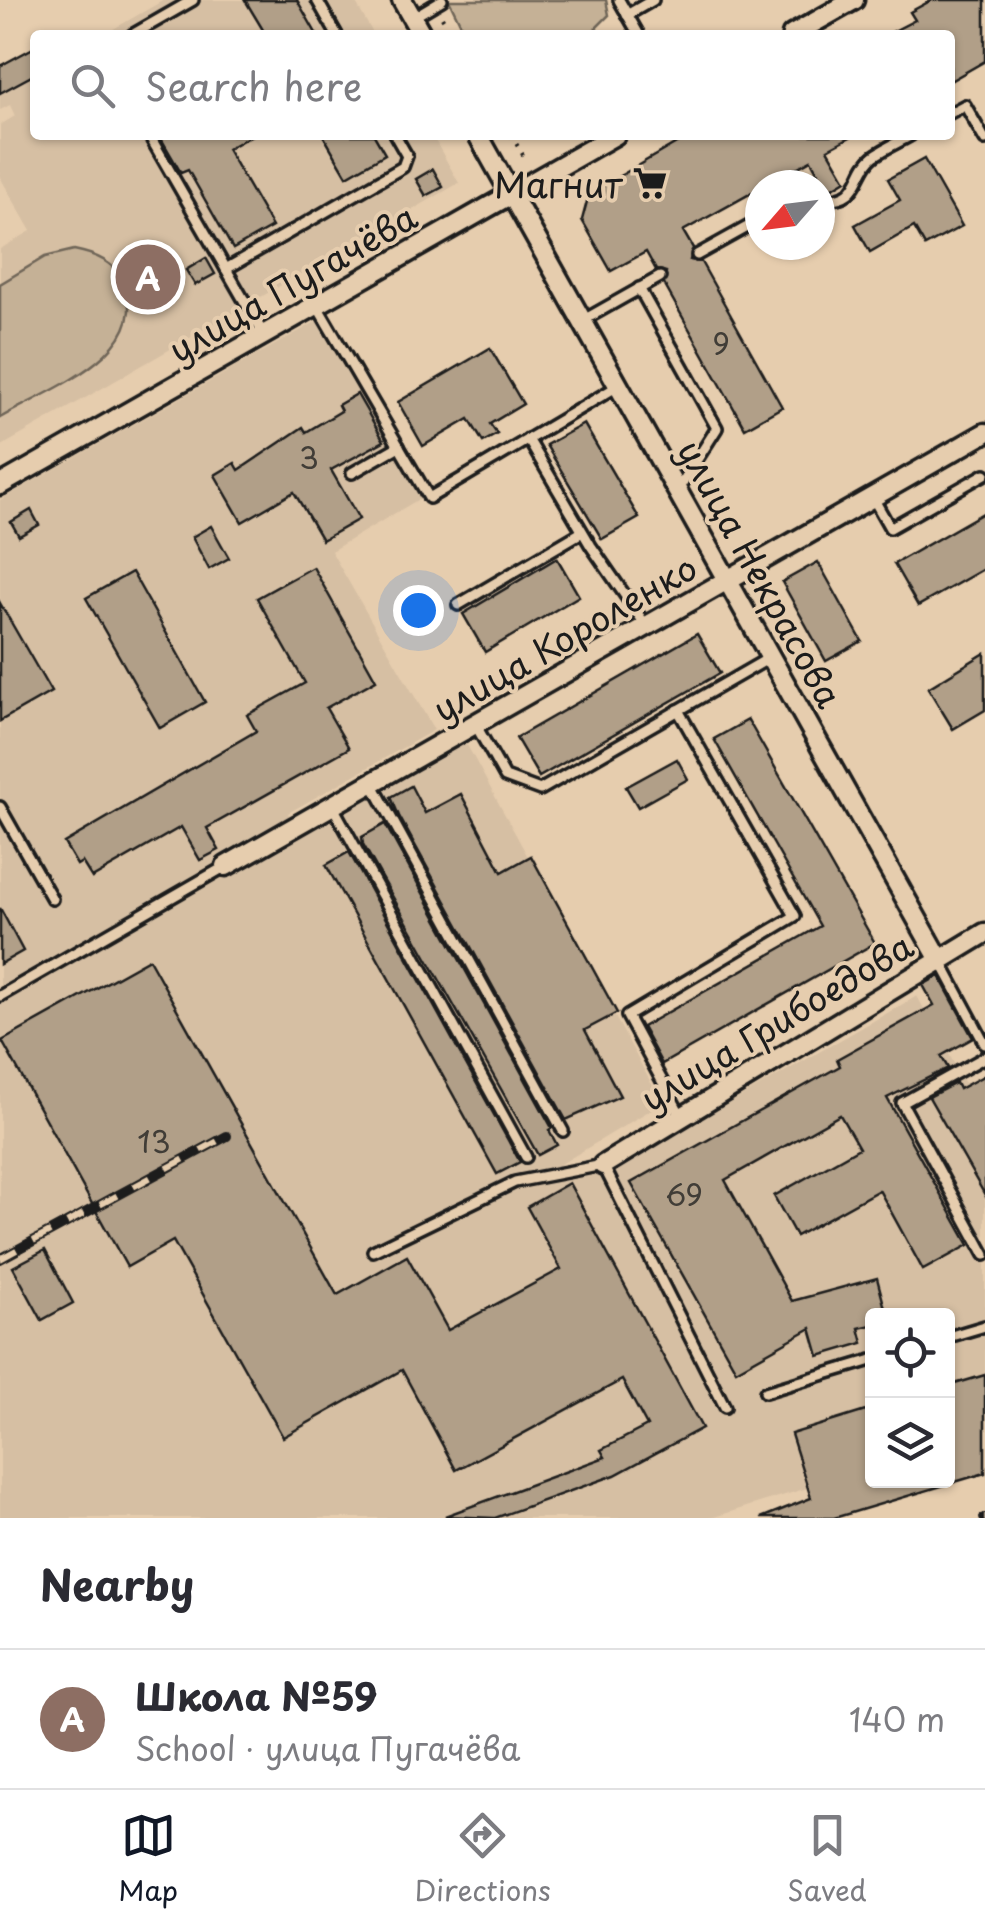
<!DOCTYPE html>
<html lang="en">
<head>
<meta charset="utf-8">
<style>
  body { margin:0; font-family:"Playpen Sans",sans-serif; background:#f2f2f3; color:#2b2b33 }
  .controls { position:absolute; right:30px; bottom:30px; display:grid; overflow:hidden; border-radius:10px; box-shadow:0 2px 8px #0004 }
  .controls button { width:90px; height:90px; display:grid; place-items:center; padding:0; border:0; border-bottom:2px solid #e1e1e2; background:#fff; color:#2b2b33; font:50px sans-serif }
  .compass { position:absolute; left:745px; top:170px; width:90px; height:90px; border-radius:50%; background:#fff; box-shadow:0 2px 8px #0004; rotate:242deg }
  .you { position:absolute; left:418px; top:610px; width:35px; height:35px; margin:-25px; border:8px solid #fff; border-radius:50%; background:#1a73e8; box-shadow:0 0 0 15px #1a73e833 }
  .badge { display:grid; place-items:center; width:65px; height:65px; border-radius:50%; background:#111827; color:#fff; font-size:32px; font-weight:700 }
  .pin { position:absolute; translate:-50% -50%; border:5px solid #fff; box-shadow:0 2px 10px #0006 }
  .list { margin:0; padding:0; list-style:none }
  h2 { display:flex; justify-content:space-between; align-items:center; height:130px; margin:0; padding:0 40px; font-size:42px }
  h2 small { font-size:32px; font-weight:400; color:#7c7c81 }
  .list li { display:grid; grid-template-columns:65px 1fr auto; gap:30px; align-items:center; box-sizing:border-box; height:140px; padding:0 40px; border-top:2px solid #e1e1e2 }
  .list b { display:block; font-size:38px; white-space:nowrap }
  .list p { margin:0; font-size:32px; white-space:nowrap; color:#7c7c81 }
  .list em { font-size:32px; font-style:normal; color:#7c7c81 }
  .icon { flex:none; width:55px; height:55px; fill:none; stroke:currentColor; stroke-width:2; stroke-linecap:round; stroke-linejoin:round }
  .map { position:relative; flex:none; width:985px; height:1518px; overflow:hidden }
  .search { position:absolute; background:#fff; box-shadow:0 2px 8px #0004; left:30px; right:30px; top:30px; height:110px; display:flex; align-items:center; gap:25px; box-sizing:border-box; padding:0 35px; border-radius:10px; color:#7c7c81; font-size:38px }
  .sheet { height:270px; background:#fff }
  nav { display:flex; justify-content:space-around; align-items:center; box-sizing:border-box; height:140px; border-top:2px solid #e1e1e2; background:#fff; font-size:28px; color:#7c7c81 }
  nav a { display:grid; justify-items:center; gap:5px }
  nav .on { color:#111827 }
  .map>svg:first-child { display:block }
</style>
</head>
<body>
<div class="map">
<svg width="985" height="1518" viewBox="0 0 985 1518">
  <rect width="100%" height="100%" fill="#e6cdae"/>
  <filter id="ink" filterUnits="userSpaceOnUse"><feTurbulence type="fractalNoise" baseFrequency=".01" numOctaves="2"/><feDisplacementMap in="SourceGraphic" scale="20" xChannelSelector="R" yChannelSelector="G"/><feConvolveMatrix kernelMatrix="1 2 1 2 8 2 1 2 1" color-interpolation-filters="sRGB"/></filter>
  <g filter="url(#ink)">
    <g fill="#d6bfa3">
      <polygon points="164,0 354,0 374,35 103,35"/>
      <polygon points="35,74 35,135 432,135 459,183 0,447 0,249 31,231 0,177 0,125 15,116 10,105 0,110 0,93"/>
      <polygon points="326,316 424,496 331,551 434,730 288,813 296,829 461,734 662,1103 551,1170 613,1170 917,996 985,1120 985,1435 948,1446 948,1316 872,1316 872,1468 711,1518 0,1518 0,500"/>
    </g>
    <g fill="#c5b196" stroke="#706659" stroke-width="2.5">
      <polygon points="449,0 606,0 609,15 589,35 466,35"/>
      <path d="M74,250C95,254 115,262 124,283C154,353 47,390 0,418V284L45,257Z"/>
    </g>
    <g fill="#b19f88" stroke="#1c1c1c" stroke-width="2.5">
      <polygon points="245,0 297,0 317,35 266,35"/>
      <polygon points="932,0 985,0 985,61 950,81 950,35 886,35 915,20 910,12"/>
      <polygon points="35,47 35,74 0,93 0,66"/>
      <polygon points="159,135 252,135 227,149 272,227 233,249 188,170 181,173"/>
      <polygon points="323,135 374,135 385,154 347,176"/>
      <polygon points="690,135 854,135 828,149 846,180 828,191 811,160 683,231 693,248 690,260 701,262 782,407 745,428 664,284 666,272 656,270 646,252 611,271 582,220 589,194"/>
      <polygon points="924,159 962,226 925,246 914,227 870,252 855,225 900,200 888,179"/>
      <polygon points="433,169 443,187 426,196 416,179"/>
      <polygon points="206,258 215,274 195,285 186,270"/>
      <polygon points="490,348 523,404 490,424 497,434 483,442 469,419 423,446 398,402"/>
      <polygon points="357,394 384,441 331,470 359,519 322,540 294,492 242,522 215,475 235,463 239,470 303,427 306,432 341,411 338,405"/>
      <polygon points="584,424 639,518 602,539 546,445"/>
      <polygon points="31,510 39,525 19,536 11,522"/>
      <polygon points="985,512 985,568 918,606 894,564"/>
      <polygon points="211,526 229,558 209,569 192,537"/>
      <polygon points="557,558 579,596 485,652 463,614"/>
      <polygon points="818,562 862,641 826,661 782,582"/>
      <polygon points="313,567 376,680 326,708 349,748 207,828 219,850 200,860 181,827 92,878 82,862 77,865 64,843 256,731 247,715 305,683 257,598"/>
      <polygon points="132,572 205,702 160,728 86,598"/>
      <polygon points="0,603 51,692 0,721"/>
      <polygon points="697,634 720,673 539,777 516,738"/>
      <polygon points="985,653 985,710 953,729 928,688"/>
      <polygon points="748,720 875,943 662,1064 642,1027 820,926 714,739"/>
      <polygon points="677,759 688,779 638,807 626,787"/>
      <polygon points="411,786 425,813 461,794 502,872 531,856 617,1013 585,1030 620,1096 566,1120 399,816 391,797"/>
      <polygon points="385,824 552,1128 549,1130 557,1145 538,1155 363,844 362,837"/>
      <polygon points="349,852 520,1162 497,1174 326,865"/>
      <polygon points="0,908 23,951 0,964"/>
      <polygon points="149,959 337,1295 407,1256 448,1330 561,1269 527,1207 569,1183 702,1428 615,1475 495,1518 445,1516 605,1457 601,1450 647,1426 622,1380 456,1470 402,1370 283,1437 173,1241 127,1267 2,1041"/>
      <polygon points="939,976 973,1038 941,1056 948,1068 887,1098 969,1245 923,1270 879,1190 796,1236 774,1196 859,1148 840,1115 725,1180 792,1301 877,1278 887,1316 872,1316 872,1325 859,1328 863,1343 819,1356 811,1328 736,1370 631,1183 840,1066 837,1059 934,1005 923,985"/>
      <polygon points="985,1075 985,1195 929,1097 956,1083 959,1089"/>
      <polygon points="45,1250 73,1303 42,1320 13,1267"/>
      <polygon points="985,1375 985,1473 834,1518 761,1518 811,1498 791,1434 872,1409 872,1480 948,1480 948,1386"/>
    </g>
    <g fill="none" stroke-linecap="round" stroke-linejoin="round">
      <g stroke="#1c1c1c" stroke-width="16">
        <g id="lane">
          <polyline points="317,0 337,35"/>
          <polyline points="619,0 639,35"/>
          <polyline points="627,15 653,0"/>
          <polyline points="412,18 442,0"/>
          <polyline points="132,35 193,0"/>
          <polyline points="950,113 965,105 985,140"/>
          <polyline points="149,135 264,335"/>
          <path d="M820,199C863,203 854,171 874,156C885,148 899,142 911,135"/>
          <polyline points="697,255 760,220"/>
          <polyline points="226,269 403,167 407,156 395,135"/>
          <polyline points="639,288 717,428 677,491"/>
          <polyline points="317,306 429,498 618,386"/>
          <polyline points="582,321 660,277"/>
          <polyline points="528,439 591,546 647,627"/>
          <polyline points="352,473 399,446"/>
          <polyline points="873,498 890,528 985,474"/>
          <polyline points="458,605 582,532"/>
          <polyline points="678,710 795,916 627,1016 681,1116"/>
          <polyline points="475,724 505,777 540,790 771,657"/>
          <polyline points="372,783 563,1131"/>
          <polyline points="332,805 526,1157"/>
          <polyline points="0,807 52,899"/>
          <polyline points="940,960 985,1044"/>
          <polyline points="0,996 226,866"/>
          <polyline points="985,1057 902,1103 985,1255"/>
          <polyline points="373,1251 515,1182 603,1165 725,1407"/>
          <polyline points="948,1337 985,1326"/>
          <polyline points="765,1392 872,1360"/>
        </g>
      </g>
      <g stroke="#1c1c1c" stroke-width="25">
        <g id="street">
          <polyline points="402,0 422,35"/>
          <polyline points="792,35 854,0"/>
          <polyline points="478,135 940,960"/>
          <polyline points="0,485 615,135"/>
          <polyline points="226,866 985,433"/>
          <polyline points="603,1165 985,933"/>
        </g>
      </g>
      <g stroke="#1c1c1c" stroke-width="4" stroke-dasharray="2.5 8" stroke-linecap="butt">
        <polyline points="442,17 453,35"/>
        <polyline points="511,135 526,160"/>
      </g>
      <use href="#lane" stroke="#e6cdae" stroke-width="9"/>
      <use href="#street" stroke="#e6cdae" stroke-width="18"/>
      <g stroke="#1c1c1c" stroke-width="10">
        <g id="rail">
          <polyline points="0,1259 227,1136"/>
          <polyline points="984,1518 985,1518"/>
        </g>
      </g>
      <use href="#rail" stroke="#e6cdae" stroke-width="6" stroke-dasharray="19" stroke-linecap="butt"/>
    </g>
  </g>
  <defs>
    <g id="supermarket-bare" transform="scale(2.7)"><path d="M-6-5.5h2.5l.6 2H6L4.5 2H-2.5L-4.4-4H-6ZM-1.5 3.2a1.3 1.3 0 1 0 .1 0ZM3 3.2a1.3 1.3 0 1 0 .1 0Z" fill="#1c1c1c" stroke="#e6cdae" stroke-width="2.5" paint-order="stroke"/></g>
  </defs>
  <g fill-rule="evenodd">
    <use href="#supermarket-bare" x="650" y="183"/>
  </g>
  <g text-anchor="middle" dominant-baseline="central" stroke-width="8" stroke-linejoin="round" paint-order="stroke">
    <g font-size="30" fill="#413d37">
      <text x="721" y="342">9</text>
      <text x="309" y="456">3</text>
      <text x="154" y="1140">13</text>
      <text x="684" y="1193">69</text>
    </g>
    <g font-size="35" fill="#1c1c1c" stroke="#e6cdae" text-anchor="end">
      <text x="622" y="183">Магнит</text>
    </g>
    <g font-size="35" fill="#1c1c1c" stroke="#e6cdae">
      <text transform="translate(292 282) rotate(-30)">улица Пугачёва</text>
      <text transform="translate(761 573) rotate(61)">улица Некрасова</text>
      <text transform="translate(564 637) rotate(-30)">улица Короленко</text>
      <text transform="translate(776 1021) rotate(-31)">улица Грибоедова</text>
    </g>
  </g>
</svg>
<div class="controls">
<button><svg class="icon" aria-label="locate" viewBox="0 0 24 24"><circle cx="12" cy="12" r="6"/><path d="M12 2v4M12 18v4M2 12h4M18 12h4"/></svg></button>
<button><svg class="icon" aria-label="layers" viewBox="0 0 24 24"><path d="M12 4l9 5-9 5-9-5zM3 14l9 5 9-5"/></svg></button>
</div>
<svg class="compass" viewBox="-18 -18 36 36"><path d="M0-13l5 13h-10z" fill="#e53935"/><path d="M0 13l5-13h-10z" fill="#7c7c81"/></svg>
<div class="you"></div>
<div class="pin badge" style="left:148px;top:277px;background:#8d6e63">A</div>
<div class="search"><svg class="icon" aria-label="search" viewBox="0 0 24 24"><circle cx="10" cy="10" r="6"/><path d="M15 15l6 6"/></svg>Search here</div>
</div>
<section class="sheet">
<h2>Nearby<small></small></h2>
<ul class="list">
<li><span class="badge" style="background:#8d6e63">A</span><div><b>Школа №59</b><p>School · улица Пугачёва</p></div><em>140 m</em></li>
</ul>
</section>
<nav>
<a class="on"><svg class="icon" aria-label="map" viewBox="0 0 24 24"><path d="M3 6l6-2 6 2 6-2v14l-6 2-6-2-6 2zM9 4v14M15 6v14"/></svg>Map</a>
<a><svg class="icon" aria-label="directions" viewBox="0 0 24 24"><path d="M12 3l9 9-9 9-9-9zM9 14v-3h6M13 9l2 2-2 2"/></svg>Directions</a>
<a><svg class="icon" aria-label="saved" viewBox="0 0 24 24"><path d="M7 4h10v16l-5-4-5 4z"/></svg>Saved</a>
</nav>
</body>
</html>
